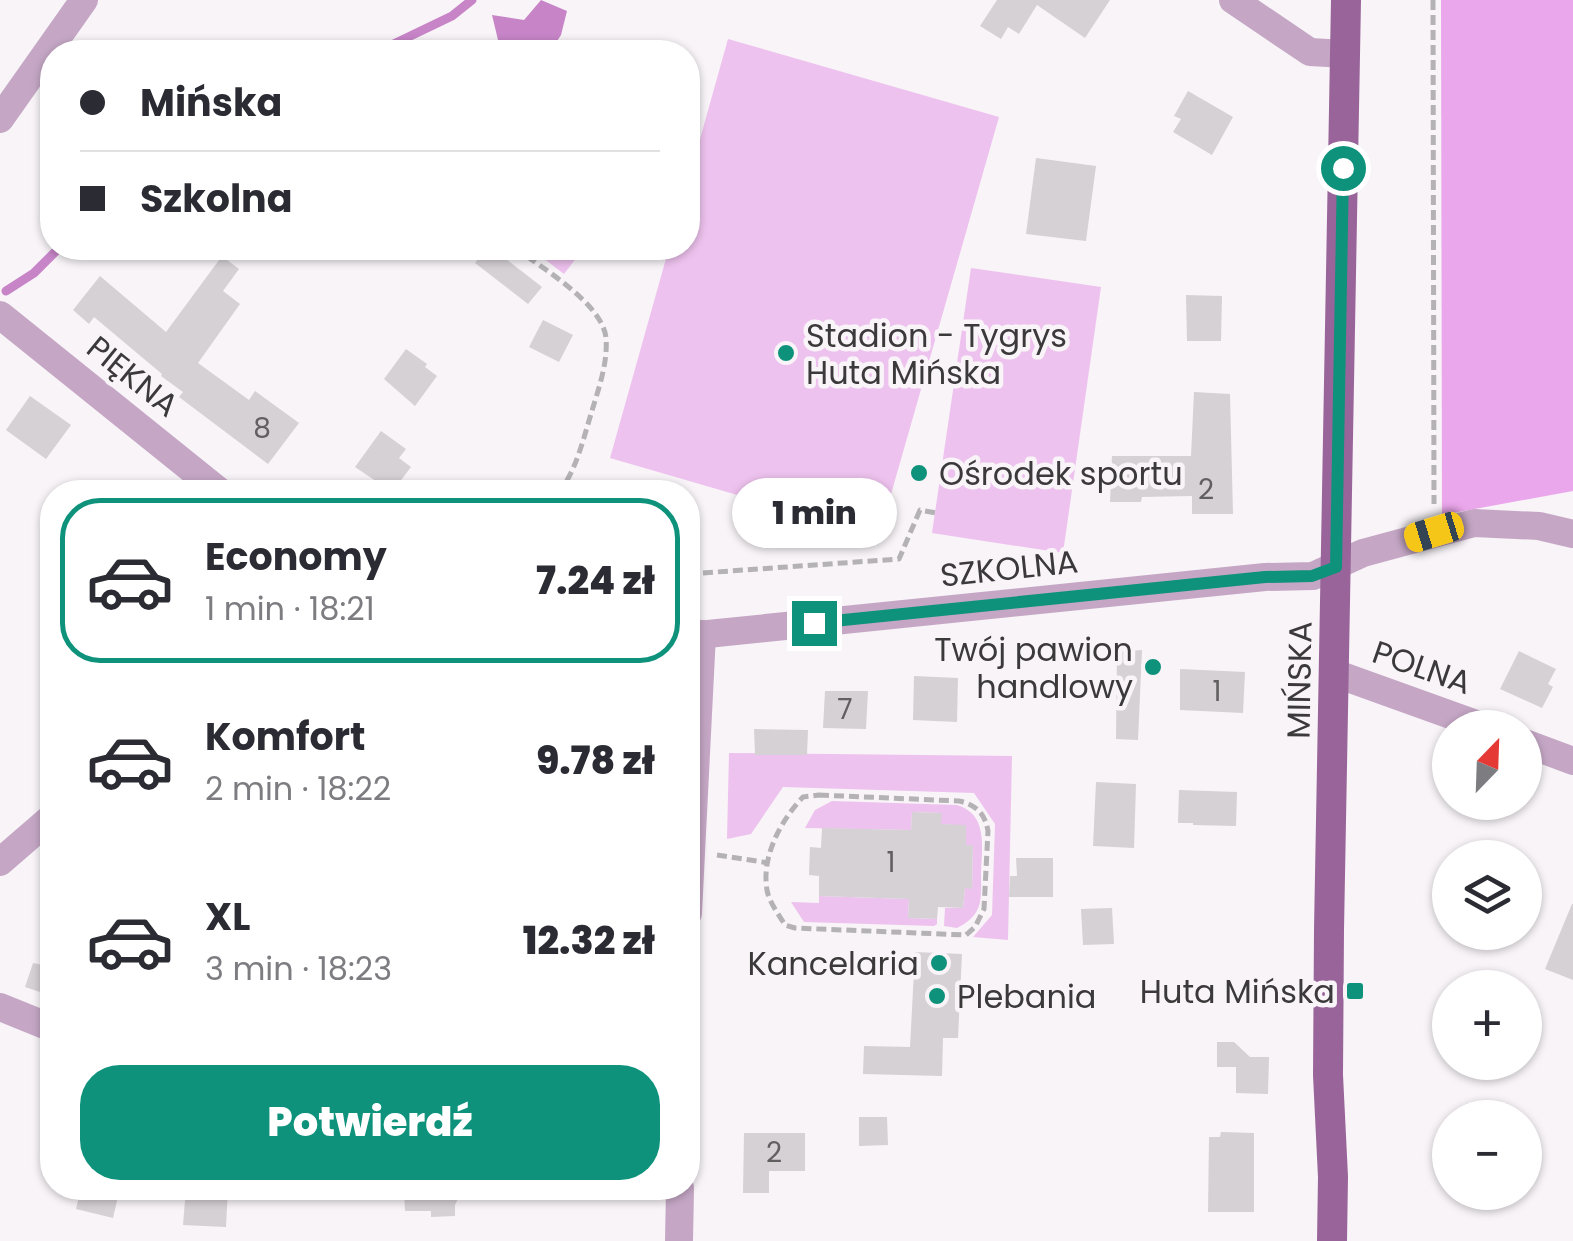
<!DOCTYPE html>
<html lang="pl">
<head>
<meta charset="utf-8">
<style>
  body { margin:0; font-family:Poppins,sans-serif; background:#f2f2f3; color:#2b2b33; height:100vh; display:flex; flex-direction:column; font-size:38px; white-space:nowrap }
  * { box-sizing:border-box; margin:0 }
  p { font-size:32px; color:#7c7c81 }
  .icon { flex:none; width:55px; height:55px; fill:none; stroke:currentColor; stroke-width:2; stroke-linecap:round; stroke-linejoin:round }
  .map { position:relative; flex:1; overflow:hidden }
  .panel { position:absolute; left:40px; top:480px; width:660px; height:720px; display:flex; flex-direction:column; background:#fff; border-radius:40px; box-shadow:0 2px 8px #0004 }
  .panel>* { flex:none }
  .banner { position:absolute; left:40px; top:40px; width:660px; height:220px; border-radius:40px; box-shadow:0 2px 8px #0004; display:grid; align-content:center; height:220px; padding:0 40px; background:#fff }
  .needle { width:65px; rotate:23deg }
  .tools { position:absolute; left:1432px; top:710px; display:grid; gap:20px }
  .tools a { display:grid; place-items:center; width:110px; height:110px; border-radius:50%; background:#fff; box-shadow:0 2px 8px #0004; font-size:50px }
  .end { position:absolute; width:45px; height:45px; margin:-22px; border:12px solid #0e927b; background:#fff; box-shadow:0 0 0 5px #fff }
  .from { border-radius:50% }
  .bubble { position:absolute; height:70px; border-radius:35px; background:#fff; box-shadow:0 2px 8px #0004; font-size:32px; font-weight:800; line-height:70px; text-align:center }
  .car { position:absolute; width:30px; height:60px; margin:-30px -15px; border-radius:12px; box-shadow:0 0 8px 2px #0007; background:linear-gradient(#f5c518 24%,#345 0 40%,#f5c518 0 76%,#345 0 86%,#f5c518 0) }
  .banner b { display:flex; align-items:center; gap:35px; height:95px; font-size:38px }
  .banner b+b { border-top:2px solid #e1e1e2 }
  .banner i { width:25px; height:25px; background:#2b2b33 }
  ul { padding:18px 0 0; list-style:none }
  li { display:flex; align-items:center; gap:30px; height:165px; margin:0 20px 15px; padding:0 20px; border:5px solid transparent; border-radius:40px }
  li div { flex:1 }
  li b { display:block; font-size:38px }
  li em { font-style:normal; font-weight:800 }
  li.selected { border-color:#0e927b }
  li>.icon { width:90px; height:90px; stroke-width:1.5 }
  .button { display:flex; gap:20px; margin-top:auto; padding:20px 40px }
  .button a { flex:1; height:115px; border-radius:40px; background:#0e927b; color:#fff; font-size:40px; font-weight:800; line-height:115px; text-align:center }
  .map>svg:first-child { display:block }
</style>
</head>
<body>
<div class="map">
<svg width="1573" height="1241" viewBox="0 0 1573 1241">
  <rect width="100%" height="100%" fill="#f8f4f8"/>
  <!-- green -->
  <g fill="#eec2ee">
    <path d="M728 39 999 117 879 536 610 458 669 248H688V182Z"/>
    <path d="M530 248H584L564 274Z"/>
    <path d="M971 268 1101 287 1063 553 932 533Z"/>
    <path d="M729 753 1012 756 1008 940 973 937 992 915 995 824 974 793 783 787 751 834 727 839Z"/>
    <path d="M832 801 957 805C988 814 982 847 981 873 981 884 982 896 979 906 975 917 967 923 957 928L944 926 945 908H963L965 888H972L973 846 966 845V826L941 824V813L912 812 911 830 805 828 815 810Z"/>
    <path d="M819 896 909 899 908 918 937 919V924L934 926 804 922 791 902 819 903Z"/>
  </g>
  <!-- forest -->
  <path fill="#eba7ec" d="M1441 0H1573V491L1442 515Z"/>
  <!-- water -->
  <path fill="#c785c8" d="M541 0 567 11 561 35 550 52H529L524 46 508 50 498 40 492 15 524 20Z"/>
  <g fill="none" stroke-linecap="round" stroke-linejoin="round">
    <!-- stream -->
    <g stroke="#c785c8" stroke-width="9">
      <path d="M377 52 452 16 472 0"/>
      <path d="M6 291 34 273 59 248"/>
    </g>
  </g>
  <!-- building -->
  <g fill="#d5d1d5">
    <path d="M997 0H1110L1085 38 1037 5 1019 34 1008 27 1001 39 980 26Z"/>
    <path d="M1188 91 1233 117 1212 155 1173 132 1181 119 1174 116Z"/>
    <path d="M1036 158 1096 166 1086 241 1026 234Z"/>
    <path d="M487 248H492L542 287 528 304 475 263Z"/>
    <path d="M222 256 239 269 223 291 240 304 198 363 249 400 255 391 299 423 268 464 179 397 183 392 161 376 162 374 94 317 89 324 73 310 100 276 166 332Z"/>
    <path d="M1186 295 1222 296 1221 341H1187Z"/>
    <path d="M543 320 573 335 559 362 529 347Z"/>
    <path d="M406 349 427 364 425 367 437 376 415 406 384 379Z"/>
    <path d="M1194 392 1230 394 1233 514H1192V496L1142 497 1141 502H1110L1112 456H1191Z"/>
    <path d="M30 396 71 425 46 459 6 430Z"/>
    <path d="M381 431 406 449 399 458 411 467 392 492 355 467Z"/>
    <path d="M1142 650 1138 740 1116 739 1117 652Z"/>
    <path d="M1519 651 1556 669 1548 684 1553 687 1542 708 1500 689Z"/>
    <path d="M1180 669 1245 672 1243 713 1180 710Z"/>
    <path d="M914 676 958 678 957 722 913 720Z"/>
    <path d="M825 691H868L866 729 823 728Z"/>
    <path d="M754 729 808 730 807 755H755Z"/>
    <path d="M1096 782 1136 784 1134 848 1093 846Z"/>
    <path d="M1179 790 1237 792 1236 826 1193 825V823H1178Z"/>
    <path d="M912 812 942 813 941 824 966 825V845H973L972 889 965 888 963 908 938 907 937 919 908 918 909 899 819 896V876L809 875 810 847 821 848 822 828 911 830Z"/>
    <path d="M1016 858H1053V897H1009L1010 876H1017Z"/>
    <path d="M1572 904H1573V980L1545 969Z"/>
    <path d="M1112 908 1114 944 1083 945 1081 909Z"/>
    <path d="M915 952 962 954 958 1038H943L942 1076 863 1074 864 1046 910 1047Z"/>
    <path d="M33 963 52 967V996L25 987Z"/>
    <path d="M1217 1042H1234L1250 1057H1269L1268 1094 1236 1093V1067H1217Z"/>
    <path d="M859 1117H887L888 1145 859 1146Z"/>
    <path d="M1221 1132 1254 1133V1212H1208L1209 1137H1220Z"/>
    <path d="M744 1133H805V1171H769V1193H743Z"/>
    <path d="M81 1188H120L113 1218 76 1209Z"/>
    <path d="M186 1188H228L226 1227 183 1225Z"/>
    <path d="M404 1188H463L455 1205V1216L431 1217V1211H405Z"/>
  </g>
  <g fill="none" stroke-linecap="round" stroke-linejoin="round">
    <!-- path -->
    <g stroke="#b5b2b5" stroke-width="5" stroke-dasharray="10 5" stroke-linecap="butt">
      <path d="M1433 0 1434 504"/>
      <path d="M515 248C541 267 603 304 606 338 608 364 598 390 591 414 583 440 576 471 559 492"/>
      <path d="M688 574 899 559 920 510 936 513"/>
      <path d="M819 795 959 801C977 805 985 814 988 831L984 909 975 927 966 935 795 928 785 925C779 915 769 902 767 890 761 857 781 820 803 797Z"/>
      <path d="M717 855 769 863"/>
    </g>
    <!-- minor -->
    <g stroke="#c5a7c5" stroke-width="28">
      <path d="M1233 0 1310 52 1345 54"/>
      <path d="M0 119 84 0"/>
      <path d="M0 315 220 492"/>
      <path d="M688 636 1265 577 1313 576 1363 553 1474 523 1539 526 1573 534"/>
      <path d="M1334 673 1487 728"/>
      <path d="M1525 743 1573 761"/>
      <path d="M0 862 52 817"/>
      <path d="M688 913 702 634"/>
      <path d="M0 1007 52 1028"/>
      <path d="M679 1241 680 1188"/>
    </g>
    <!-- major -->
    <path stroke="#99649a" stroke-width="30" d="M1332 1241 1333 1177 1328 1075 1329 930 1346 0"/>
  </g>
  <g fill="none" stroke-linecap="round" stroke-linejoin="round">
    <!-- route -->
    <path stroke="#0e927b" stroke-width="12" d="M814 623 1265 577 1312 576 1336 567 1343 168"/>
  </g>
  <!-- markers -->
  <g fill="#0e927b" stroke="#f8f4f8" stroke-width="4">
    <circle cx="786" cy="353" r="10"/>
    <circle cx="919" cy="473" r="10"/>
    <circle cx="1153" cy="667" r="10"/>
    <circle cx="939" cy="963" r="10"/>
    <rect x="1345" y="981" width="20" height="20" rx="5"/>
    <circle cx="937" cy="996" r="10"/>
  </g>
  <g text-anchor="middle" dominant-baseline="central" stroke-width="9" stroke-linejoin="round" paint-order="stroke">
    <!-- number labels -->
    <g font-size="28" fill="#625f61">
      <text x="262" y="428">8</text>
      <text x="1206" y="489">2</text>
      <text x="1217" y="691">1</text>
      <text x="845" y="709">7</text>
      <text x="891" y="862">1</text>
      <text x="774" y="1152">2</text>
    </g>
    <!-- poi labels -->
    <g font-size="32" fill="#3b393a" stroke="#f8f4f8" text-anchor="start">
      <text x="806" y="335">Stadion - Tygrys<tspan x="806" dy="37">Huta Mińska</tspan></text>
      <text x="939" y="473">Ośrodek sportu</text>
      <text x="1133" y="649" text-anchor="end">Twój pawion<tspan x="1133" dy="37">handlowy</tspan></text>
      <text x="919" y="963" text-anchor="end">Kancelaria</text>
      <text x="1335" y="991" text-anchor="end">Huta Mińska</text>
      <text x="957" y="996">Plebania</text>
    </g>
    <!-- street labels -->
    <g font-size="32" fill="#3b393a" stroke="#f8f4f8">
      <text transform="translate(133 376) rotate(39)">PIĘKNA</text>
      <text transform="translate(1009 568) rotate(-6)">SZKOLNA</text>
      <text transform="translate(1422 667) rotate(19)">POLNA</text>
      <text transform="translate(1299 680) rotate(-89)">MIŃSKA</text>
    </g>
  </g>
</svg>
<div class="tools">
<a><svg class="needle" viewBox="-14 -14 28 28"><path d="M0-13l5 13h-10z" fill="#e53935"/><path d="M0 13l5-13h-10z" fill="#7c7c81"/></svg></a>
<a><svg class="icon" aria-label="layers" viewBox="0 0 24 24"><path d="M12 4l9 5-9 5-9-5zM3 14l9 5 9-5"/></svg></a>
<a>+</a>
<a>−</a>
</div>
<i class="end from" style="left:1343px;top:168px"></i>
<i class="end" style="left:814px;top:623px"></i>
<div class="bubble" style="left:732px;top:478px;width:165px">1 min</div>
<i class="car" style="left:1434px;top:532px;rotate:253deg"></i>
<div class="banner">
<b><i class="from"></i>Mińska</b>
<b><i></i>Szkolna</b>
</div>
<section class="panel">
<ul>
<li class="selected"><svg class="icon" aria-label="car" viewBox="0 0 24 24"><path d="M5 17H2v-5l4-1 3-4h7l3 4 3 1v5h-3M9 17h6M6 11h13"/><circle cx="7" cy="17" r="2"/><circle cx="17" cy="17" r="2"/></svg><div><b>Economy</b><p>1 min · 18:21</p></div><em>7.24 zł</em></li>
<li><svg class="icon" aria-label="car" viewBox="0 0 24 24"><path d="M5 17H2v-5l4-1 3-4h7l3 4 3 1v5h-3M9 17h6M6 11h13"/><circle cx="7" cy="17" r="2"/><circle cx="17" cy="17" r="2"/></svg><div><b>Komfort</b><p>2 min · 18:22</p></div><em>9.78 zł</em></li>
<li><svg class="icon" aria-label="car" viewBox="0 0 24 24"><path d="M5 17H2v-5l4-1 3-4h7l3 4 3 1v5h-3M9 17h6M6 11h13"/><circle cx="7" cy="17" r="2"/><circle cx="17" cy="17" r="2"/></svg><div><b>XL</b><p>3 min · 18:23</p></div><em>12.32 zł</em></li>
</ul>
<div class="button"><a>Potwierdź</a></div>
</section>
</div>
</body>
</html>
